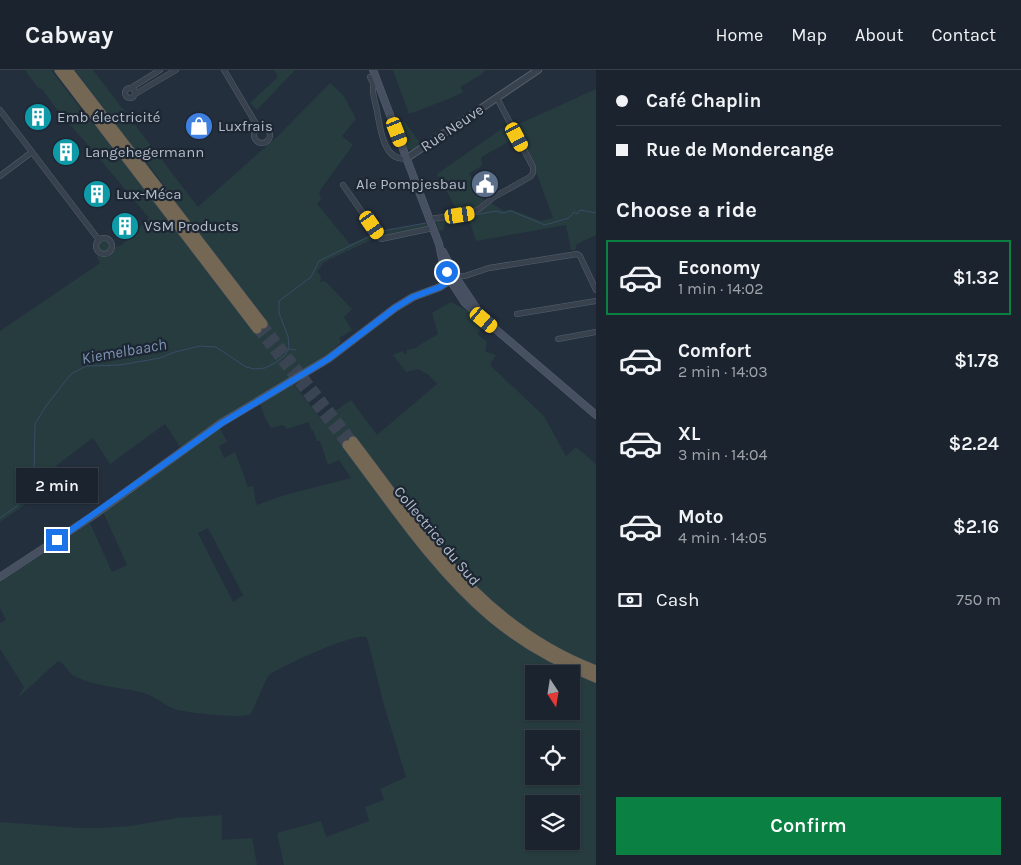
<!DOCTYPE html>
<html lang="en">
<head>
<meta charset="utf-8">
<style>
  body { margin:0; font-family:Karla,sans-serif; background:#282f3a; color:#f1f3f6; height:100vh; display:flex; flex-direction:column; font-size:19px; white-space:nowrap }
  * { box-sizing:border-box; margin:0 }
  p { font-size:16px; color:#a0a4aa }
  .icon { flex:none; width:28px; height:28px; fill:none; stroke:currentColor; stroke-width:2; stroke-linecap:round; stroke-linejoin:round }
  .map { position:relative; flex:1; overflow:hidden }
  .sheet { display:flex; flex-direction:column; background:#1b232e; width:425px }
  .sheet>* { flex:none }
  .hud { display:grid; align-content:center; height:110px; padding:0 20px; background:#1b232e }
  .needle { width:32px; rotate:168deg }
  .controls { position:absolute; left:525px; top:595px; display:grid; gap:10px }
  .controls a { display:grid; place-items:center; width:55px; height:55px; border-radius:0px; background:#1b232e; box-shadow:0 1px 4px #0004,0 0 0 1px #39404a; font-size:25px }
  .end { position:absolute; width:22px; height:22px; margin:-11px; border:6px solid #1a73e8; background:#fff; box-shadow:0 0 0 2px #fff }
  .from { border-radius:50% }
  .bubble { position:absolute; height:35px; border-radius:0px; background:#1b232e; box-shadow:0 1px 4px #0004,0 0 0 1px #39404a; font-size:16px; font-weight:600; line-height:35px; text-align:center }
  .car { position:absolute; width:15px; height:30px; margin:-15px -8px; border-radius:6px; box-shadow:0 0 4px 1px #0007; background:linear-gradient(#f5c518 24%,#345 0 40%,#f5c518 0 76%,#345 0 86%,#f5c518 0) }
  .hud b { display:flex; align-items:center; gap:18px; height:48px; font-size:19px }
  .hud b+b { border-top:1px solid #39404a }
  .hud i { width:12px; height:12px; background:#f1f3f6 }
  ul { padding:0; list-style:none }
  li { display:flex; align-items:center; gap:15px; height:75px; margin:0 10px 8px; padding:0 10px; border:2px solid transparent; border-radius:0px }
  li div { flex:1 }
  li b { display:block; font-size:19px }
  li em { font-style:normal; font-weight:600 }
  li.selected { border-color:#0b8043 }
  li>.icon { width:45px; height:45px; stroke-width:1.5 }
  h2 { padding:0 20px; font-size:22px; line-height:60px }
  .pay { display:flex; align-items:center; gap:12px; height:55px; padding:0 20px; font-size:19px }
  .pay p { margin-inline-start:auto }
  .primary-button { display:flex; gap:10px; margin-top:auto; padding:10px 20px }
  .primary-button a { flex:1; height:58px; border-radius:0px; background:#0b8043; color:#fff; font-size:20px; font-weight:600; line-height:58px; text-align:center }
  header { display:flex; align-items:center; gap:30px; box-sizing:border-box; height:70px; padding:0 25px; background:#1b232e; border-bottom:1px solid #39404a }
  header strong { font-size:24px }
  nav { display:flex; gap:28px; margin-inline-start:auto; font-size:18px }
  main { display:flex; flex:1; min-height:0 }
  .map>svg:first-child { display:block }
</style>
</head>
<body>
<header>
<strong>Cabway</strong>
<nav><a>Home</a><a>Map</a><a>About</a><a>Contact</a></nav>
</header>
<main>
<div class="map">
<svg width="596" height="795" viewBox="0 0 596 795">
  <rect width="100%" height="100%" fill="#242f3e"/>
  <!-- green -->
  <g fill="#263c3f" fill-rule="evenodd">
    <path d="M25 0H51L90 51 170 127 172 126 147 93 135 82 75 0H93L198 137 280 64 330 13 344 26 356 49 342 66 353 75 319 122 321 129 317 134 350 174 369 166 371 170 324 192 317 202 321 206 320 212 325 211 352 239 344 247 352 260 339 268 341 272 331 281 330 284 220 350 181 378 165 354 110 394 93 368 37 410 29 424 33 429 0 452V261L100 193 97 187 100 183 96 177 99 170C106 166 111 171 112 178L122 175 149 148 89 76 61 45 42 19 38 18Z"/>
    <path d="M274 0H295L257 40 250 33 278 7Z"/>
    <path d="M393 0H485L482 4 460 17 463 22 451 28 409 44Z"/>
    <path d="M596 19V165L577 174 575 180H571L566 155 476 171 469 149 456 155 445 154 443 160 439 161 436 151 440 148 459 144 437 104 510 53 512 57ZM517 67 537 104 553 148 541 151 510 139 504 141 488 131 485 133 469 103 482 96 481 89 483 86Z"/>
    <path d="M404 51 422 76 415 81 406 78 397 54Z"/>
    <path d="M426 153 427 157 385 166 383 164 382 161Z"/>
    <path d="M451 232 474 244 484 256 477 264 487 272 485 281 496 285 490 295 544 346 566 386 576 377 596 394V596C571 585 545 573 522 557 458 510 413 443 365 381L443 506 442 508H445C488 555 538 588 596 612V795H284L277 763 321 751 326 767 369 751 365 737 384 730 380 719 406 707 383 632 368 571 366 567C352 563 285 595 270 604 264 611 253 643 250 644 242 649 189 643 178 640 166 637 157 627 144 623 121 617 96 617 74 606 69 603 65 596 61 592L58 591 20 626 19 625 24 617 0 579V553L6 550 0 538V511L90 453 112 502 127 495 103 442 220 358 227 372 219 376 224 388 235 382 248 417 253 416C255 422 254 428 257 435L285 425 351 408 339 390 328 395 320 371H317L313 360H311L309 352 287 359 283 355 271 358 265 348 260 334 293 314 322 350 351 330 377 365 437 314 429 305 418 299 406 302 393 285 403 281 404 284 407 283V280L416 278 418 276 438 264 432 243ZM208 458 243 525 233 532 198 463ZM534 604H571V641H534ZM534 669H571V706H534ZM534 734H571V771H534Z"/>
    <path d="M222 745V770L252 768 257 795H0V752L81 758H100L130 756 177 748Z"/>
  </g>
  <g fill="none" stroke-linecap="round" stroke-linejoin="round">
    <!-- stream -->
    <g stroke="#394c67" stroke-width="1">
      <path d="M443 151 496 141 503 143 511 141 545 155 569 148 574 142 577 144 580 140 596 143"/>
      <path d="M382 161 426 153"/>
      <path d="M289 279 296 280"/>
      <path d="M0 448 17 436 28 423 34 406 35 354 46 336 71 304 86 296 120 295 160 288 175 282 200 276 216 277 246 297 255 299 265 298 275 293 284 286 289 279 288 266 279 243V231L311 207 319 191 374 164"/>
    </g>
    <!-- motorway-tunnel -->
    <g stroke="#3a4453" stroke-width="9" stroke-dasharray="9 4.5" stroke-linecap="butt">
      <path d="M263 254 353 371"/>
      <path d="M257 259 347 375"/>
    </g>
    <defs>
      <g id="minor">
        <path d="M224 0 258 57"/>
        <path d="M370 7 374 15"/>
        <path d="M378 11C375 13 374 14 373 17 372 24 376 34 377 41 380 56 383 93 407 88"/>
        <path d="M131 18 160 0"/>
        <circle cx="130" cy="23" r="5"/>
        <path d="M135 24 176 0"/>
        <path d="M0 40 99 170"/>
        <circle cx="262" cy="65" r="8"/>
        <path d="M0 106 32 82"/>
        <path d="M343 115 381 169 433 158"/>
        <path d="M430 149 471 143 479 139 494 127 530 107 533 103V97L497 28"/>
        <circle cx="104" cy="176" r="8"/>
        <path d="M456 206H465L489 198 577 184 580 186 596 220"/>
        <path d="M517 244 596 231"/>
        <path d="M558 269 596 262"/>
      </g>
      <path id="tertiary" d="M407 88 538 0"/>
      <g id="secondary">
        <path d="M373 0 439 174 443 193 450 210 465 233 596 345"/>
        <path d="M443 182 459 212 477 239"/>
        <path d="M0 507 94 445 221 353 328 289 395 238 413 227 440 217 456 206"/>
      </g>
      <g id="motorway">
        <path d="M59 0 257 259"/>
        <path d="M68 0 263 254"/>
        <path d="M353 371C423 463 482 557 596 600"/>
        <path d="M347 375C391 433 435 500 491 547 522 573 558 593 596 608"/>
      </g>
    </defs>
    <!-- minor casing -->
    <use href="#minor" stroke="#565f6c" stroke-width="6"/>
    <!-- tertiary casing -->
    <use href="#tertiary" stroke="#565f6c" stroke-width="8"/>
    <!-- secondary casing -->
    <use href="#secondary" stroke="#565f6c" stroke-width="8"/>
    <!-- motorway casing -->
    <use href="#motorway" stroke="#434c59" stroke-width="10"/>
    <!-- minor -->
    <use href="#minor" stroke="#38414e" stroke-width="5"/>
    <!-- tertiary -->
    <use href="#tertiary" stroke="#38414e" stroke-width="6"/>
    <!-- secondary -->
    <use href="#secondary" stroke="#465061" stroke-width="7"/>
    <!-- motorway -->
    <use href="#motorway" stroke="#746855" stroke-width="9"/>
  </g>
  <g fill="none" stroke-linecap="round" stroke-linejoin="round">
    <!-- route -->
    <path stroke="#1a73e8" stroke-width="6" d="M57 470 222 353 328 289 395 238 413 227 440 217 450 210 447 202"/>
  </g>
  <!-- icons -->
  <defs>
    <symbol id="building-disc" viewBox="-11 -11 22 22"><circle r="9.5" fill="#0f9aa8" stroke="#1d2633"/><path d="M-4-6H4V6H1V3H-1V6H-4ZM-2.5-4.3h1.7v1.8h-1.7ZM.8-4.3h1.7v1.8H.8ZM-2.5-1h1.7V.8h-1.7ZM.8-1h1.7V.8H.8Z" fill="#fff"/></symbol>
    <symbol id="shop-disc" viewBox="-11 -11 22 22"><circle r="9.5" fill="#3f7fe0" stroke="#1d2633"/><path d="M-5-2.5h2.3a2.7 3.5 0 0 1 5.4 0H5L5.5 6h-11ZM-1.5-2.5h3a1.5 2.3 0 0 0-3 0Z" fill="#fff"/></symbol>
    <symbol id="civic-disc" viewBox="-11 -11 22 22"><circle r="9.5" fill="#5c6f8a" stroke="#1d2633"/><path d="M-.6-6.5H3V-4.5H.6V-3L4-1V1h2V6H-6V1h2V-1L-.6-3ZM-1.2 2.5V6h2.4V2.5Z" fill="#fff"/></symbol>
  </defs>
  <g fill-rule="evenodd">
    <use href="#building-disc" x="22" y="31" width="32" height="32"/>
    <use href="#shop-disc" x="183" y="40" width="32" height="32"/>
    <use href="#building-disc" x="50" y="66" width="32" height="32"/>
    <use href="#civic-disc" x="469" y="98" width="32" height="32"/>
    <use href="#building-disc" x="81" y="108" width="32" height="32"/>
    <use href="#building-disc" x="109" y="140" width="32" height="32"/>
  </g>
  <g text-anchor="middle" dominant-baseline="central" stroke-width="4.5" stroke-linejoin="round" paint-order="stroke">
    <!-- poi labels -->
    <g font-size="15" fill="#b4bcc9" stroke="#1d2633" text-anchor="start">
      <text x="57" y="47">Emb électricité</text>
      <text x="218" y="56">Luxfrais</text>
      <text x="85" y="82">Langehegermann</text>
      <text x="466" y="114" text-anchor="end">Ale Pompjesbau</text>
      <text x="116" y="124">Lux-Méca</text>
      <text x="144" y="156">VSM Products</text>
    </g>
    <!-- street labels -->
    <g font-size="15" fill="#b4bcc9" stroke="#1d2633">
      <text transform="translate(452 58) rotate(-34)">Rue Neuve</text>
      <text transform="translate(437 466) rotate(50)">Collectrice du Sud</text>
    </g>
    <!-- water labels -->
    <g font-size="16" font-style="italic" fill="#7c92b1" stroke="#1d2633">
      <text transform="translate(124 281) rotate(-10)">Kiemelbaach</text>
    </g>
  </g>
</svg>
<div class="controls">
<a><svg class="needle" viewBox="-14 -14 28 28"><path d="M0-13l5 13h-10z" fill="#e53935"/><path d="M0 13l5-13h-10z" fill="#a0a4aa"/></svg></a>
<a><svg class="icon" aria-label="locate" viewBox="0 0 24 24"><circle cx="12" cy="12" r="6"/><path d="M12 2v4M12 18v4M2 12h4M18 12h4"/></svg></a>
<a><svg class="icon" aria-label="layers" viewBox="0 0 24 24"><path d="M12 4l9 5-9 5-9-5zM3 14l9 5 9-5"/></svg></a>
</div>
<i class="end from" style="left:447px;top:202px"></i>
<i class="end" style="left:57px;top:470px"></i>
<div class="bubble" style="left:16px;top:398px;width:82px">2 min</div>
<i class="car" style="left:397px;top:62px;rotate:159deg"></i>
<i class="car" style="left:517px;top:67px;rotate:152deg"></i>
<i class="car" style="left:460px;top:145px;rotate:81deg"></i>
<i class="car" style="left:372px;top:155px;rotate:145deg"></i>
<i class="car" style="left:484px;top:250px;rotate:130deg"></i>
</div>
<section class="sheet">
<div class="hud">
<b><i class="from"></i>Café Chaplin</b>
<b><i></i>Rue de Mondercange</b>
</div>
<h2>Choose a ride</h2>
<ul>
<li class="selected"><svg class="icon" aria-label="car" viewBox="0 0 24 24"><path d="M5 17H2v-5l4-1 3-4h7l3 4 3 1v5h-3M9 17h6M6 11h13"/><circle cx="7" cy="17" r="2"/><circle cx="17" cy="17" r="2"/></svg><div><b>Economy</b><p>1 min · 14:02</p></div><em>$1.32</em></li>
<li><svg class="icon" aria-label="car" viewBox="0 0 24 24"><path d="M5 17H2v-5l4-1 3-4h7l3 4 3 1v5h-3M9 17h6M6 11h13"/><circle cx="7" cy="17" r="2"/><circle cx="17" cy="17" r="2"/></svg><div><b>Comfort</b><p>2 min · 14:03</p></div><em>$1.78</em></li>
<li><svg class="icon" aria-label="car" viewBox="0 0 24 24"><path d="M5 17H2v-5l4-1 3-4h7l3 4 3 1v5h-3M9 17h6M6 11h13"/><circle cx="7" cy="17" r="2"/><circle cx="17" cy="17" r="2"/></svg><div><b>XL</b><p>3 min · 14:04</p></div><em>$2.24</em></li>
<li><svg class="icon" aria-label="car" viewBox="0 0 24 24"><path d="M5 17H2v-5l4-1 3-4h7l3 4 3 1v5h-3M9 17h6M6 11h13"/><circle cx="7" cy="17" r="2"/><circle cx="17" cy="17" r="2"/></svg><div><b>Moto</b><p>4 min · 14:05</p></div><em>$2.16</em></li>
</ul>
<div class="pay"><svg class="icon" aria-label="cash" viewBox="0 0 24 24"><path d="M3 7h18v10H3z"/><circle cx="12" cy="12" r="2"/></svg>Cash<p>750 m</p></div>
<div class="primary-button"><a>Confirm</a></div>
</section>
</main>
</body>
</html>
